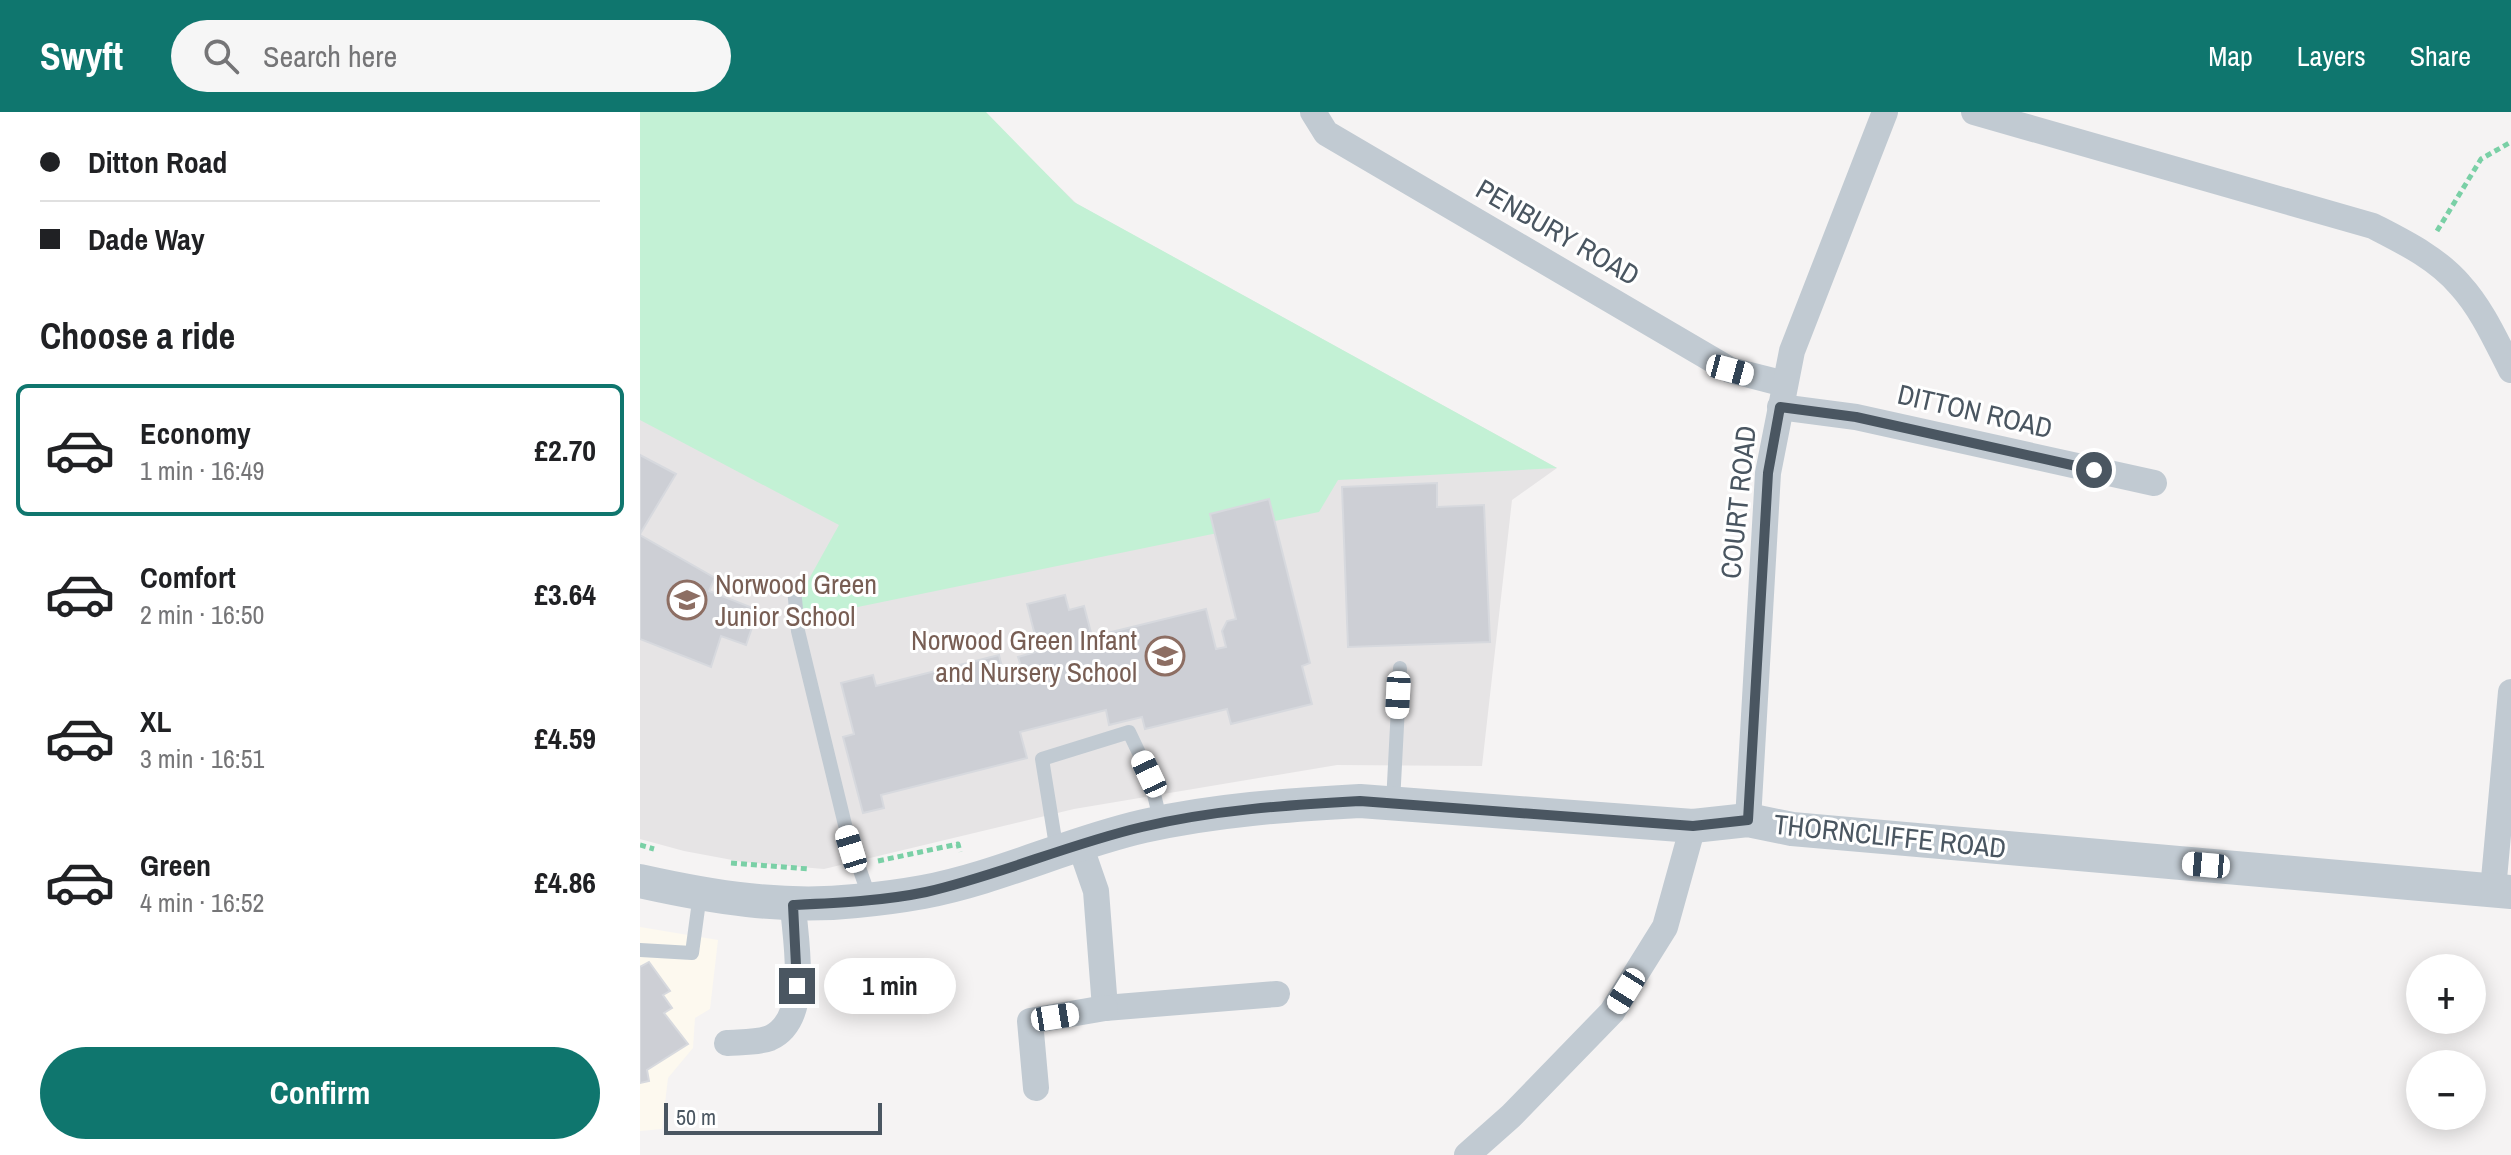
<!DOCTYPE html>
<html lang="en">
<head>
<meta charset="utf-8">
<style>
  body { margin:0; font-family:"Archivo Narrow",sans-serif; background:#f6f6f6; color:#202124; height:100vh; display:flex; flex-direction:column; font-size:30px; white-space:nowrap }
  * { box-sizing:border-box; margin:0 }
  p { font-size:26px; color:#757577 }
  .icon { flex:none; width:44px; height:44px; fill:none; stroke:currentColor; stroke-width:2; stroke-linecap:round; stroke-linejoin:round }
  .map { position:relative; flex:1; overflow:hidden }
  .sheet { display:flex; flex-direction:column; background:#fff; width:640px }
  .sheet>* { flex:none }
  .guide { display:grid; align-content:center; height:176px; padding:0 40px; background:#fff }
  .tools { position:absolute; left:1766px; top:842px; display:grid; gap:16px }
  .tools a { display:grid; place-items:center; width:80px; height:80px; border-radius:50%; background:#fff; box-shadow:0 4px 20px #0003; font-size:40px }
  .scale { position:absolute; left:24px; bottom:20px; width:218px; box-sizing:border-box; padding-left:8px; border:4px solid #4a5661; border-top:0; font-size:22px; line-height:28px; white-space:nowrap; color:#4a5661; -webkit-text-stroke:6px #fff; paint-order:stroke }
  .end { position:absolute; width:36px; height:36px; margin:-18px; border:10px solid #4a5661; background:#fff; box-shadow:0 0 0 4px #fff }
  .from { border-radius:50% }
  .bubble { position:absolute; height:56px; border-radius:28px; background:#fff; box-shadow:0 4px 20px #0003; font-size:26px; font-weight:800; line-height:56px; text-align:center }
  .car { position:absolute; width:24px; height:48px; margin:-24px -12px; border-radius:10px; box-shadow:0 0 6px 2px #0007; background:linear-gradient(#fff 24%,#345 0 40%,#fff 0 76%,#345 0 86%,#fff 0) }
  .guide b { display:flex; align-items:center; gap:28px; height:76px; font-size:30px }
  .guide b+b { border-top:2px solid #e0e0e0 }
  .guide i { width:20px; height:20px; background:#202124 }
  ul { padding:0; list-style:none }
  li { display:flex; align-items:center; gap:24px; height:132px; margin:0 16px 12px; padding:0 24px; border:4px solid transparent; border-radius:12px }
  li div { flex:1 }
  li b { display:block; font-size:30px }
  li em { font-style:normal; font-weight:800 }
  li.selected { border-color:#0f766e }
  li>.icon { width:72px; height:72px; stroke-width:1.5 }
  h2 { padding:0 40px; font-size:36px; line-height:96px }
  .primary-button { display:flex; gap:16px; margin-top:auto; padding:16px 40px }
  .primary-button a { flex:1; height:92px; border-radius:48px; background:#0f766e; color:#fff; font-size:32px; font-weight:800; line-height:92px; text-align:center }
  header { display:flex; align-items:center; gap:48px; box-sizing:border-box; height:112px; padding:0 40px; background:#0f766e; color:#fff }
  header strong { font-size:38px }
  nav { display:flex; gap:44px; margin-inline-start:auto; font-size:28px }
  .search { width:560px; height:72px; background:#f6f6f6; display:flex; align-items:center; gap:20px; box-sizing:border-box; padding:0 28px; border-radius:44px; color:#757577; font-size:30px }
  main { display:flex; flex:1; min-height:0 }
  .map>svg:first-child { display:block }
</style>
</head>
<body>
<header>
<strong>Swyft</strong>
<div class="search"><svg class="icon" aria-label="search" viewBox="0 0 24 24"><circle cx="10" cy="10" r="6"/><path d="M15 15l6 6"/></svg>Search here</div>
<nav><a>Map</a><a>Layers</a><a>Share</a></nav>
</header>
<main>
<section class="sheet">
<div class="guide">
<b><i class="from"></i>Ditton Road</b>
<b><i></i>Dade Way</b>
</div>
<h2>Choose a ride</h2>
<ul>
<li class="selected"><svg class="icon" aria-label="car" viewBox="0 0 24 24"><path d="M5 17H2v-5l4-1 3-4h7l3 4 3 1v5h-3M9 17h6M6 11h13"/><circle cx="7" cy="17" r="2"/><circle cx="17" cy="17" r="2"/></svg><div><b>Economy</b><p>1 min · 16:49</p></div><em>£2.70</em></li>
<li><svg class="icon" aria-label="car" viewBox="0 0 24 24"><path d="M5 17H2v-5l4-1 3-4h7l3 4 3 1v5h-3M9 17h6M6 11h13"/><circle cx="7" cy="17" r="2"/><circle cx="17" cy="17" r="2"/></svg><div><b>Comfort</b><p>2 min · 16:50</p></div><em>£3.64</em></li>
<li><svg class="icon" aria-label="car" viewBox="0 0 24 24"><path d="M5 17H2v-5l4-1 3-4h7l3 4 3 1v5h-3M9 17h6M6 11h13"/><circle cx="7" cy="17" r="2"/><circle cx="17" cy="17" r="2"/></svg><div><b>XL</b><p>3 min · 16:51</p></div><em>£4.59</em></li>
<li><svg class="icon" aria-label="car" viewBox="0 0 24 24"><path d="M5 17H2v-5l4-1 3-4h7l3 4 3 1v5h-3M9 17h6M6 11h13"/><circle cx="7" cy="17" r="2"/><circle cx="17" cy="17" r="2"/></svg><div><b>Green</b><p>4 min · 16:52</p></div><em>£4.86</em></li>
</ul>
<div class="primary-button"><a>Confirm</a></div>
</section>
<div class="map">
<svg width="1871" height="1043" viewBox="0 0 1871 1043">
  <rect width="100%" height="100%" fill="#f5f3f3"/>
  <!-- commercial -->
  <path fill="#fdf9ef" d="M0 815 78 828 70 897 55 906 53 936 28 966 22 1017 0 1019Z"/>
  <!-- education -->
  <path fill="#e6e4e5" d="M0 0H343L437 92 917 356 872 388 842 654 697 653 434 697 184 757 103 750 44 739 0 727Z"/>
  <!-- green -->
  <path fill="#c3f1d5" d="M0 0H346L434 90 917 356 698 368 679 400 145 510 199 413 0 308Z"/>
  <!-- building -->
  <g fill="#cdcfd5" stroke="#d7d9de" stroke-width="2">
    <path d="M0 343 36 362 0 422Z"/>
    <path d="M797 371V395L844 393 850 530 708 535 702 375Z"/>
    <path d="M629 387 670 551 662 554 672 592 591 612 587 597 505 617 502 605 469 613 466 598 380 620 387 646 241 683 244 696 223 701 203 625 214 622 201 571 233 563 236 574 359 543 363 559 381 554 378 545 399 539 387 492 425 483 429 498 444 494 455 536 462 535 459 523 566 497 576 537 586 535 582 519 587 509 596 507 570 402Z"/>
    <path d="M0 423 75 466 69 479 118 498 106 533 81 524 71 555 0 527Z"/>
    <path d="M9 850 30 879 23 883 32 896 24 901 48 932 7 958 9 969 0 971V855Z"/>
  </g>
  <g fill="none" stroke-linecap="round" stroke-linejoin="round">
    <!-- path -->
    <g stroke="#7ad0a6" stroke-width="5" stroke-dasharray="6 4" stroke-linecap="butt">
      <path d="M1797 119 1841 47 1871 30"/>
      <path d="M0 733 14 737"/>
      <path d="M238 749 318 732 320 740"/>
      <path d="M91 751 169 757"/>
    </g>
    <!-- service -->
    <g stroke="#c1cad2" stroke-width="14">
      <path d="M154 476 158 519 207 721 230 787"/>
      <path d="M753 691 760 556"/>
      <path d="M417 740 402 647 489 620 509 662 521 711"/>
      <path d="M0 838 52 841 60 782"/>
    </g>
    <!-- minor -->
    <g stroke="#c1cad2" stroke-width="26">
      <path d="M673 0 686 21 1090 258 1145 272"/>
      <path d="M1334 0 1733 114C1764 130 1797 146 1820 173 1842 197 1856 229 1871 258"/>
      <path d="M1140 295 1216 305 1514 371"/>
      <path d="M1108 708 1128 361 1152 239 1245 0"/>
      <path d="M440 733 456 779 465 896 637 882"/>
      <path d="M1853 778 1871 580"/>
      <path d="M87 931C101 930 117 931 130 926 172 907 155 829 153 793"/>
      <path d="M396 976 390 909 465 896"/>
      <path d="M827 1043 871 1004 972 900 1025 815 1053 714"/>
    </g>
    <!-- tertiary -->
    <path stroke="#c1cad2" stroke-width="34" d="M0 769C72 785 143 797 216 789 238 787 261 784 283 780 358 766 429 731 504 714 574 698 648 693 720 689L1053 714 1108 708 1152 717 1871 780"/>
  </g>
  <g fill="none" stroke-linecap="round" stroke-linejoin="round">
    <!-- route -->
    <path stroke="#4a5661" stroke-width="10" d="M157 874 153 793C197 791 243 789 286 780 360 763 429 732 502 715 573 698 648 693 720 689L1053 714 1108 708 1128 361 1140 295 1216 305 1454 358"/>
  </g>
  <!-- icons -->
  <defs>
    <symbol id="school-ring" viewBox="-11 -11 22 22"><circle r="9.5" fill="#fff" stroke="#8d6e63" stroke-width="1.5"/><path d="M0-5L7-2L0 1L-7-2ZM-4 1L0 2.5L4 1V4Q0 6-4 4Z" fill="#8d6e63"/></symbol>
  </defs>
  <g fill-rule="evenodd">
    <use href="#school-ring" x="25" y="466" width="44" height="44"/>
    <use href="#school-ring" x="503" y="522" width="44" height="44"/>
  </g>
  <g text-anchor="middle" dominant-baseline="central" stroke-width="6" stroke-linejoin="round" paint-order="stroke">
    <!-- street labels -->
    <g font-size="28" fill="#4a5661" stroke="#fff">
      <text transform="translate(918 120) rotate(30)">PENBURY ROAD</text>
      <text transform="translate(1335 299) rotate(13)">DITTON ROAD</text>
      <text transform="translate(1098 390) rotate(-84)">COURT ROAD</text>
      <text transform="translate(1250 724) rotate(6)">THORNCLIFFE ROAD</text>
    </g>
    <!-- education labels -->
    <g font-size="28" fill="#785e54" stroke="#fff" text-anchor="start">
      <text x="75" y="472">Norwood Green<tspan x="75" dy="32">Junior School</tspan></text>
      <text x="497" y="528" text-anchor="end">Norwood Green Infant<tspan x="497" dy="32">and Nursery School</tspan></text>
    </g>
  </g>
</svg>
<div class="tools">
<a>+</a>
<a>−</a>
</div>
<div class="scale">50 m</div>
<i class="end from" style="left:1454px;top:358px"></i>
<i class="end" style="left:157px;top:874px"></i>
<div class="bubble" style="left:184px;top:846px;width:132px">1 min</div>
<i class="car" style="left:1090px;top:258px;rotate:105deg"></i>
<i class="car" style="left:758px;top:583px;rotate:183deg"></i>
<i class="car" style="left:509px;top:662px;rotate:335deg"></i>
<i class="car" style="left:211px;top:737px;rotate:343deg"></i>
<i class="car" style="left:1566px;top:753px;rotate:275deg"></i>
<i class="car" style="left:986px;top:879px;rotate:212deg"></i>
<i class="car" style="left:415px;top:905px;rotate:81deg"></i>
</div>
</main>
</body>
</html>
